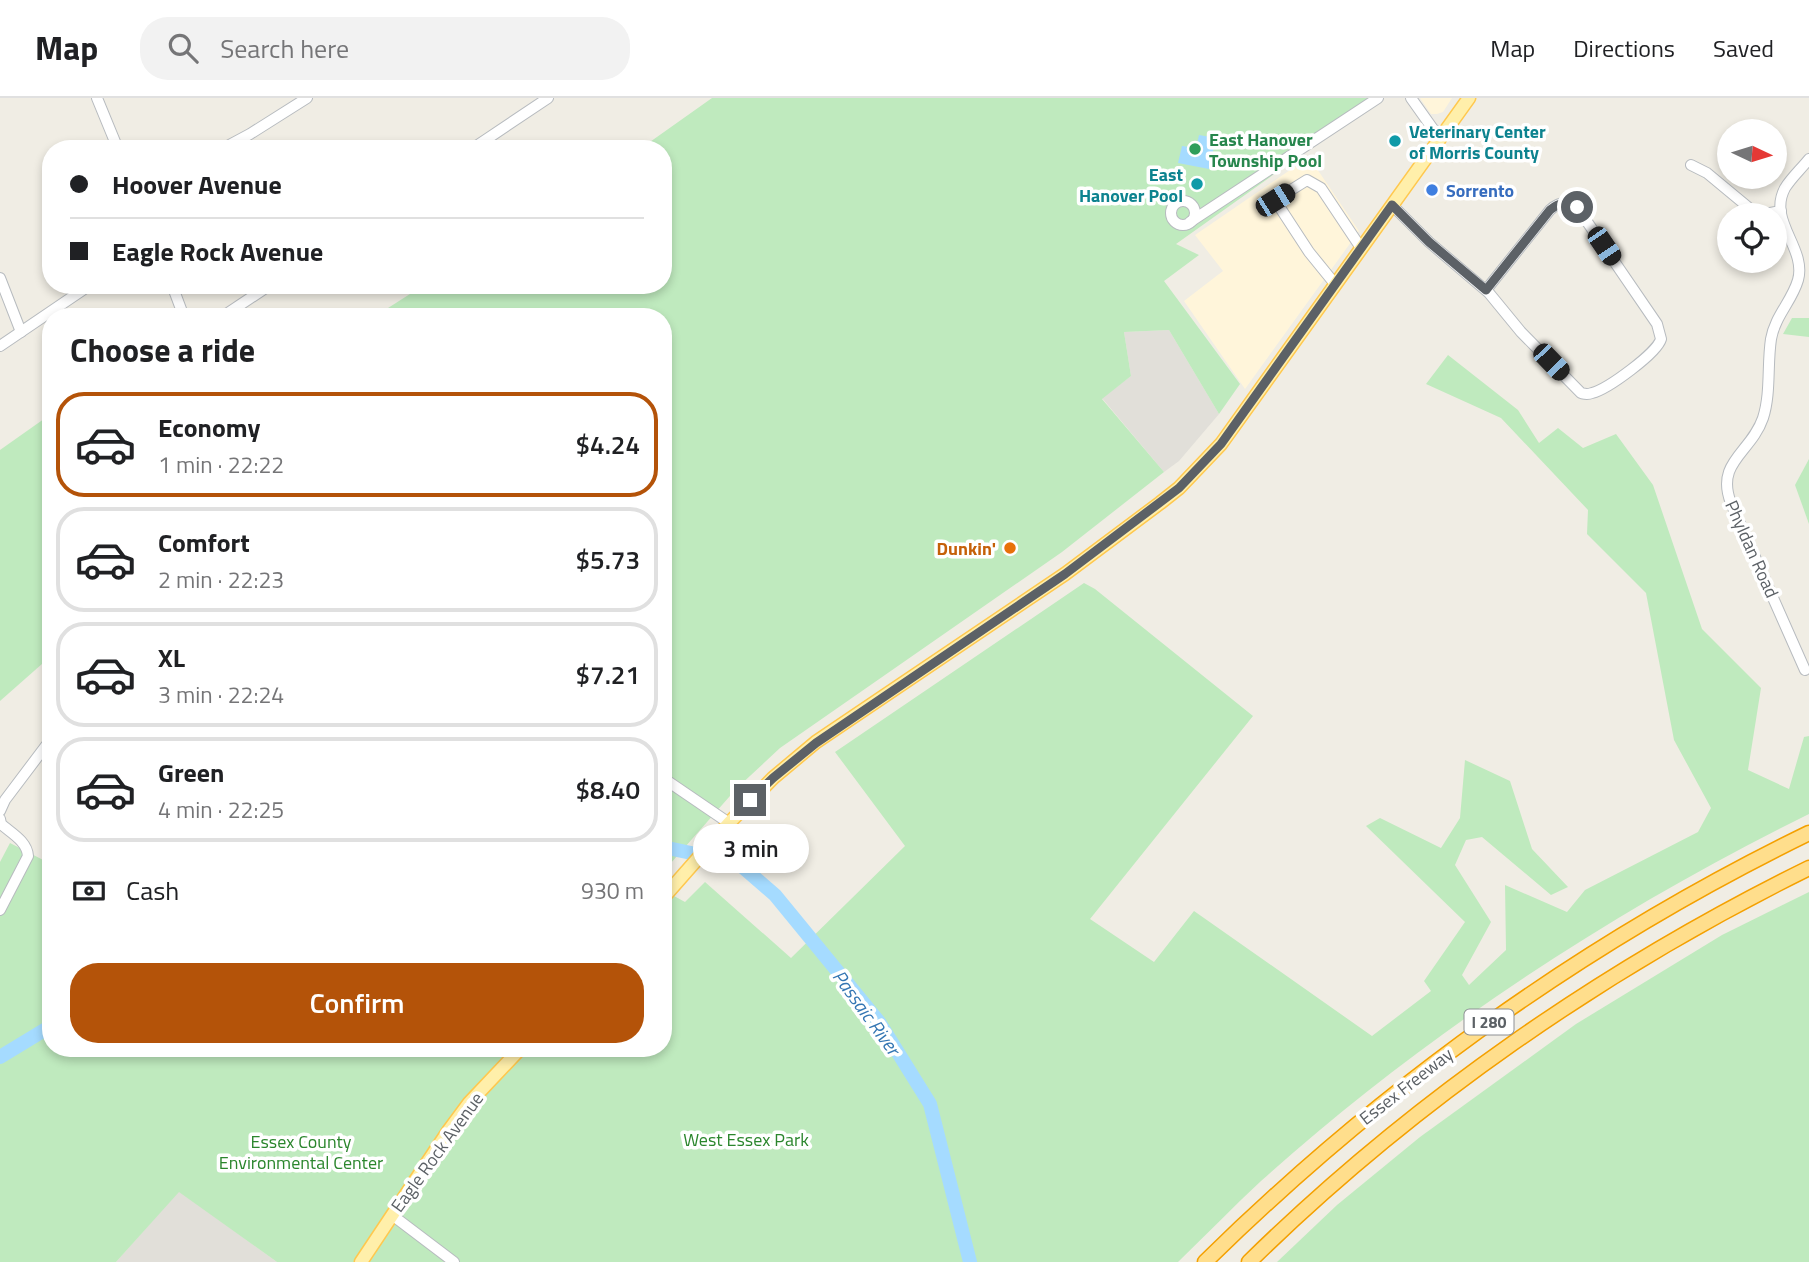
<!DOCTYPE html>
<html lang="en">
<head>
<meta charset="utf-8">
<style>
  body { margin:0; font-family:"Titillium Web",sans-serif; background:#f2f2f2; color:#202124; height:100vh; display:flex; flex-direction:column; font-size:26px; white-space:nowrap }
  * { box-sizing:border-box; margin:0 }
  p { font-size:23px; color:#757577 }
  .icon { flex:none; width:38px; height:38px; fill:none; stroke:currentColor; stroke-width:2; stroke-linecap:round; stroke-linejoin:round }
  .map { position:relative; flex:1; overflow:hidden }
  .side { position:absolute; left:42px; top:210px; width:630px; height:749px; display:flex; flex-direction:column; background:#fff; border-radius:28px; box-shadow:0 4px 10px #0003 }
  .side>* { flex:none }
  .hud { position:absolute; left:42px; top:42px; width:630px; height:154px; border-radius:28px; box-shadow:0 4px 10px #0003; display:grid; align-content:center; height:154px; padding:0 28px; background:#fff }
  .needle { width:46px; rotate:94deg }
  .fabs { position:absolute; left:1717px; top:21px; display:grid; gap:14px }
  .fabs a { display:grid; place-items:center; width:70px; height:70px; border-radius:50%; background:#fff; box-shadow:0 4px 10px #0003; font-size:35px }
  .end { position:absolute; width:32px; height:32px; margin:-16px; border:9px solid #5c6166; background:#fff; box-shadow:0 0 0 4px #fff }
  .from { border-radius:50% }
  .bubble { position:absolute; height:49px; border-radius:24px; background:#fff; box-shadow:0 4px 10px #0003; font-size:23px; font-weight:600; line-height:49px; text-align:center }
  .car { position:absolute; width:21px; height:42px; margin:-21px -10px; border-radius:9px; box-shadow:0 0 5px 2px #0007; background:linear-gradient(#222 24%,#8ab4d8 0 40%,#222 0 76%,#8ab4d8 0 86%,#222 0) }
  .hud b { display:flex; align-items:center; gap:24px; height:66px; font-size:26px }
  .hud b+b { border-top:2px solid #e0e0e0 }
  .hud i { width:18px; height:18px; background:#202124 }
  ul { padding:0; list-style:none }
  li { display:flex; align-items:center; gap:21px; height:105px; margin:0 14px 10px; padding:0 14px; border:4px solid #e0e0e0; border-radius:28px }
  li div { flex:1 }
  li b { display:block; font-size:26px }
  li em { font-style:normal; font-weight:600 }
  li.on { border-color:#b45309 }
  li>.icon { width:63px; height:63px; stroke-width:1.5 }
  h2 { padding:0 28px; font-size:32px; line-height:84px }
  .pay { display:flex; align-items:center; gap:18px; height:77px; padding:0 28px; font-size:26px }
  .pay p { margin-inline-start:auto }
  .button { display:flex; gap:14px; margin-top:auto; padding:14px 28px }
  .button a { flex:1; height:80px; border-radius:28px; background:#b45309; color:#fff; font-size:28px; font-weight:600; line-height:80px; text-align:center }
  header { display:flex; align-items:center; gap:42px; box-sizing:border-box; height:98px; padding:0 35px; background:#fff; border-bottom:2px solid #e0e0e0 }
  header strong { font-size:33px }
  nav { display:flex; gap:38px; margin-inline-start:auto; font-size:24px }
  .search { width:490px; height:63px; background:#f2f2f2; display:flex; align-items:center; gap:18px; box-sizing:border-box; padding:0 24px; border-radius:28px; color:#757577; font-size:26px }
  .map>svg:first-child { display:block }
</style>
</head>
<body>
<header>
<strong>Map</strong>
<div class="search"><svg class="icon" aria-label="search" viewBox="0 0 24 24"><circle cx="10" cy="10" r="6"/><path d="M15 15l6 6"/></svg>Search here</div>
<nav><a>Map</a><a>Directions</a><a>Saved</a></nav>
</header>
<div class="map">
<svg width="1809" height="1164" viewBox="0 0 1809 1164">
  <rect width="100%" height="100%" fill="#f0ede4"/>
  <!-- commercial -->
  <g fill="#fff5da">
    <path d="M1420 0H1452L1443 14 1437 16H1431Z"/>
    <path d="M1309 59 1359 133 1245 291 1184 203 1223 173 1195 137Z"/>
  </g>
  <!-- industrial -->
  <g fill="#e1dfd9">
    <path d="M1169 232 1219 316 1179 363 1164 374 1102 300 1131 278 1124 234Z"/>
    <path d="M179 1093 277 1164H116Z"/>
  </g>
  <!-- green -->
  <g fill="#bfeabe">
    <path d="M712 0H1381L1176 146 1199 157 1164 183 1240 286 1219 316 1169 232 1124 234 1131 278 1102 301 1164 374 1062 454 780 650 737 690 663 774V219H374L424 187H663V51H640Z"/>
    <path d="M1792 220H1809V239L1783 236Z"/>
    <path d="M1448 257 1518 312 1539 345 1558 330 1583 350 1616 336 1653 387 1702 531 1761 590 1748 672 1789 691 1804 639 1809 638V716C1612 813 1425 936 1261 1083 1233 1109 1206 1137 1178 1164H277L179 1094 116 1164H0V764L10 745 51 766V950H663V792L685 804 705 784 791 860 905 748 835 654 1084 485 1095 491 1253 618 1090 821 1154 864 1194 813 1372 938 1431 893 1424 883 1465 824 1366 728 1380 720 1441 750 1460 720 1465 662 1510 683 1532 751 1568 789 1551 797 1482 739 1466 742 1455 767 1491 824 1462 877 1469 887 1506 852 1505 787 1567 814 1585 792 1698 734 1711 710 1674 642 1646 495 1587 436 1588 412 1501 320 1426 286Z"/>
    <path d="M51 316V558L0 603V352Z"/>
    <path d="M1809 361V426L1795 387Z"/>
    <path d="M1809 794V1164H1277L1337 1107 1420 1039 1576 926 1722 837Z"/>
  </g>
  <!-- water -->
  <path fill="#a5dbff" d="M1199 37 1216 40 1209 71 1178 65 1182 48 1196 50Z"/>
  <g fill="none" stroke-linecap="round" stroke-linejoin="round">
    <!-- river -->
    <g stroke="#a5dbff" stroke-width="14">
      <path d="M663 749 738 765 775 797 879 924 930 1006 970 1164"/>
      <path d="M0 959 51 928"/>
    </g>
    <defs>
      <g id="minor">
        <path d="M97 0 118 51"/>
        <path d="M1411 0 1433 31 1442 37"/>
        <path d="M222 51 250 36 307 0"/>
        <path d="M472 51 548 0"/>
        <path d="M1691 67 1707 75 1754 114 1765 116 1781 113"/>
        <circle cx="1183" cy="115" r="12"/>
        <path d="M1392 107 1429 144 1489 195 1521 234 1581 295C1585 296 1587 297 1592 295 1608 291 1657 255 1661 241L1657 226 1577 109C1567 102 1559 104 1550 112L1486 192"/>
        <path d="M1190 124 1378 0"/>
        <path d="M0 180 21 234"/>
        <path d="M1335 186 1309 154 1275 102 1307 82 1321 90 1361 150"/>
        <path d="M172 187 184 219"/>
        <path d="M222 219 270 187"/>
        <path d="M0 248 90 187"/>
        <path d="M1805 572 1731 405C1715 364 1751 355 1763 320 1771 295 1767 267 1771 241 1775 218 1792 203 1798 182 1807 150 1767 123 1785 90 1791 80 1801 71 1809 61"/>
        <path d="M663 680 729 725"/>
        <path d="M0 713 5 702 51 641"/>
        <path d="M0 721 1 726C11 735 27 743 28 758L0 812"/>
        <path d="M392 1117 454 1164"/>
      </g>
      <g id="major">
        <path d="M663 800 729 725 773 680 816 644 1065 476 1160 405 1179 390 1221 346 1469 0"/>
        <path d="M361 1164 449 1032 469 1005 521 950"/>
      </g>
      <g id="highway">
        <path d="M1205 1164C1382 990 1585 844 1809 735"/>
        <path d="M1249 1164C1412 1004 1604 871 1809 770"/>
      </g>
    </defs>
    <!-- minor casing -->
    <use href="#minor" stroke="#b7bbbf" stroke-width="12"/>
    <!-- major casing -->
    <use href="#major" stroke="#ffc84e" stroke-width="15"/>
    <!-- highway casing -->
    <use href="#highway" stroke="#f4a000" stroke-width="17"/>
    <!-- minor -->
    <use href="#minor" stroke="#fff" stroke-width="10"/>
    <!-- major -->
    <use href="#major" stroke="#ffefaa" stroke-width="12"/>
    <!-- highway -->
    <use href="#highway" stroke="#ffde8c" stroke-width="14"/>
  </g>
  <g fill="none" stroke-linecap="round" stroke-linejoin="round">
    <!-- route -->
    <path stroke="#5c6166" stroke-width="9" d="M750 702 773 680 816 645 1065 476 1179 390 1221 346 1392 107 1429 144 1486 192 1550 112C1559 105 1567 102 1577 109"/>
  </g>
  <!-- markers -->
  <g fill="#0f9aa8" stroke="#fff" stroke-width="2.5">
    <circle cx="1395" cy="43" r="7"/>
    <circle cx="1197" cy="86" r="7"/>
  </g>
  <circle fill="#2e9e5b" stroke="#fff" stroke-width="2.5" cx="1195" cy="51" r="7"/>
  <circle fill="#3f7fe0" stroke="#fff" stroke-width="2.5" cx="1432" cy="92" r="7"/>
  <circle fill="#e8710a" stroke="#fff" stroke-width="2.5" cx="1010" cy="450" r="7"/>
  <g text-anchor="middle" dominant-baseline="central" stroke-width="7" stroke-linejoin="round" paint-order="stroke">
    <!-- shield labels -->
    <rect fill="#fff" stroke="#8d9094" stroke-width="2" x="1464.5" y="911.5" width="49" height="25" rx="5"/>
    <g font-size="16" font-weight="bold" fill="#5c6166">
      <text x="1489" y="924">I 280</text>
    </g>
    <!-- culture labels -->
    <g font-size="18" font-weight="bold" fill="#0d838f" stroke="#fff" text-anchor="start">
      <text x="1409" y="33">Veterinary Center<tspan x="1409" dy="21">of Morris County</tspan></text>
      <text x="1183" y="76" text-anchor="end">East<tspan x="1183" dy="21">Hanover Pool</tspan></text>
    </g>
    <!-- leisure labels -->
    <g font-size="18" font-weight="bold" fill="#27864d" stroke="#fff" text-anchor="start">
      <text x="1209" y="41">East Hanover<tspan x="1209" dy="21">Township Pool</tspan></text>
    </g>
    <!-- shop labels -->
    <g font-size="18" font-weight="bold" fill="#366cbe" stroke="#fff" text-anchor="start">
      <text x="1446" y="92">Sorrento</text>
    </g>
    <!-- food labels -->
    <g font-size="18" font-weight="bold" fill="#c56008" stroke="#fff" text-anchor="end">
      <text x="996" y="450">Dunkin'</text>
    </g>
    <!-- street labels -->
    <g font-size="18" fill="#5c6166" stroke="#fff">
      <text transform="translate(1752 451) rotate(66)">Phyldan Road</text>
      <text transform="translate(1406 988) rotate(-38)">Essex Freeway</text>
      <text transform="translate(437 1054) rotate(-54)">Eagle Rock Avenue</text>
    </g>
    <!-- park labels -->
    <g font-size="18" fill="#2b862d" stroke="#fff">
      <text x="746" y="1041">West Essex Park</text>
      <text x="301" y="1043">Essex County<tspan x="301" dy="21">Environmental Center</tspan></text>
    </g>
    <!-- water labels -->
    <g font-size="19" font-style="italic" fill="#3476b3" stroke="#fff">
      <text transform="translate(867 914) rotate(54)">Passaic River</text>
    </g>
  </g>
</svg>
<div class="fabs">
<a><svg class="needle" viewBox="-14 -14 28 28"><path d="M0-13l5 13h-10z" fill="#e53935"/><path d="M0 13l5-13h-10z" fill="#757577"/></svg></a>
<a><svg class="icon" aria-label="locate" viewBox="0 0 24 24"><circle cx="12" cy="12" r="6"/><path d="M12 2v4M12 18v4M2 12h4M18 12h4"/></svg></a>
</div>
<i class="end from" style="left:1577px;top:109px"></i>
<i class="end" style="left:750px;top:702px"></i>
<div class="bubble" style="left:693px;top:726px;width:116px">3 min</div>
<i class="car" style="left:1275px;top:102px;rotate:58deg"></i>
<i class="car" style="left:1604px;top:148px;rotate:146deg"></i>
<i class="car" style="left:1551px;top:264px;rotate:136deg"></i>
<div class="hud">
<b><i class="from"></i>Hoover Avenue</b>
<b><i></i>Eagle Rock Avenue</b>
</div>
<section class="side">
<h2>Choose a ride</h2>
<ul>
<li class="on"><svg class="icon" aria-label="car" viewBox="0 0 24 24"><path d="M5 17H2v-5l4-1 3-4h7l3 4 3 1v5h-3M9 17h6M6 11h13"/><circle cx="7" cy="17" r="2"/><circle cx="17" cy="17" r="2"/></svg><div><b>Economy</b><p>1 min · 22:22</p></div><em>$4.24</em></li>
<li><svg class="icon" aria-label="car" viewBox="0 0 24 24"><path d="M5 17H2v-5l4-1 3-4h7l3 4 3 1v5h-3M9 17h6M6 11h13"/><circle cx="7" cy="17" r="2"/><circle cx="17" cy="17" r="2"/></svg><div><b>Comfort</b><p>2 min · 22:23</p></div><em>$5.73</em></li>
<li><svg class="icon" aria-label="car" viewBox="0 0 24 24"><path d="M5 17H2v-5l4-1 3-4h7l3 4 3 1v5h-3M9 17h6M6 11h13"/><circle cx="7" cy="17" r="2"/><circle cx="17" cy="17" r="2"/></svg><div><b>XL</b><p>3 min · 22:24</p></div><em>$7.21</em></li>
<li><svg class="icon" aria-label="car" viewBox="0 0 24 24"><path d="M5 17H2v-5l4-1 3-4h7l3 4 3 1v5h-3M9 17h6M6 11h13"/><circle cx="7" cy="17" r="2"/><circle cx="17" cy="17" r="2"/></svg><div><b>Green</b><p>4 min · 22:25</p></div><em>$8.40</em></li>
</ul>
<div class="pay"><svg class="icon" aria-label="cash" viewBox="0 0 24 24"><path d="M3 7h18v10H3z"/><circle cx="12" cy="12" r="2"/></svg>Cash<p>930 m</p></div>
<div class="button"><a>Confirm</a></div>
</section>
</div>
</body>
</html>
